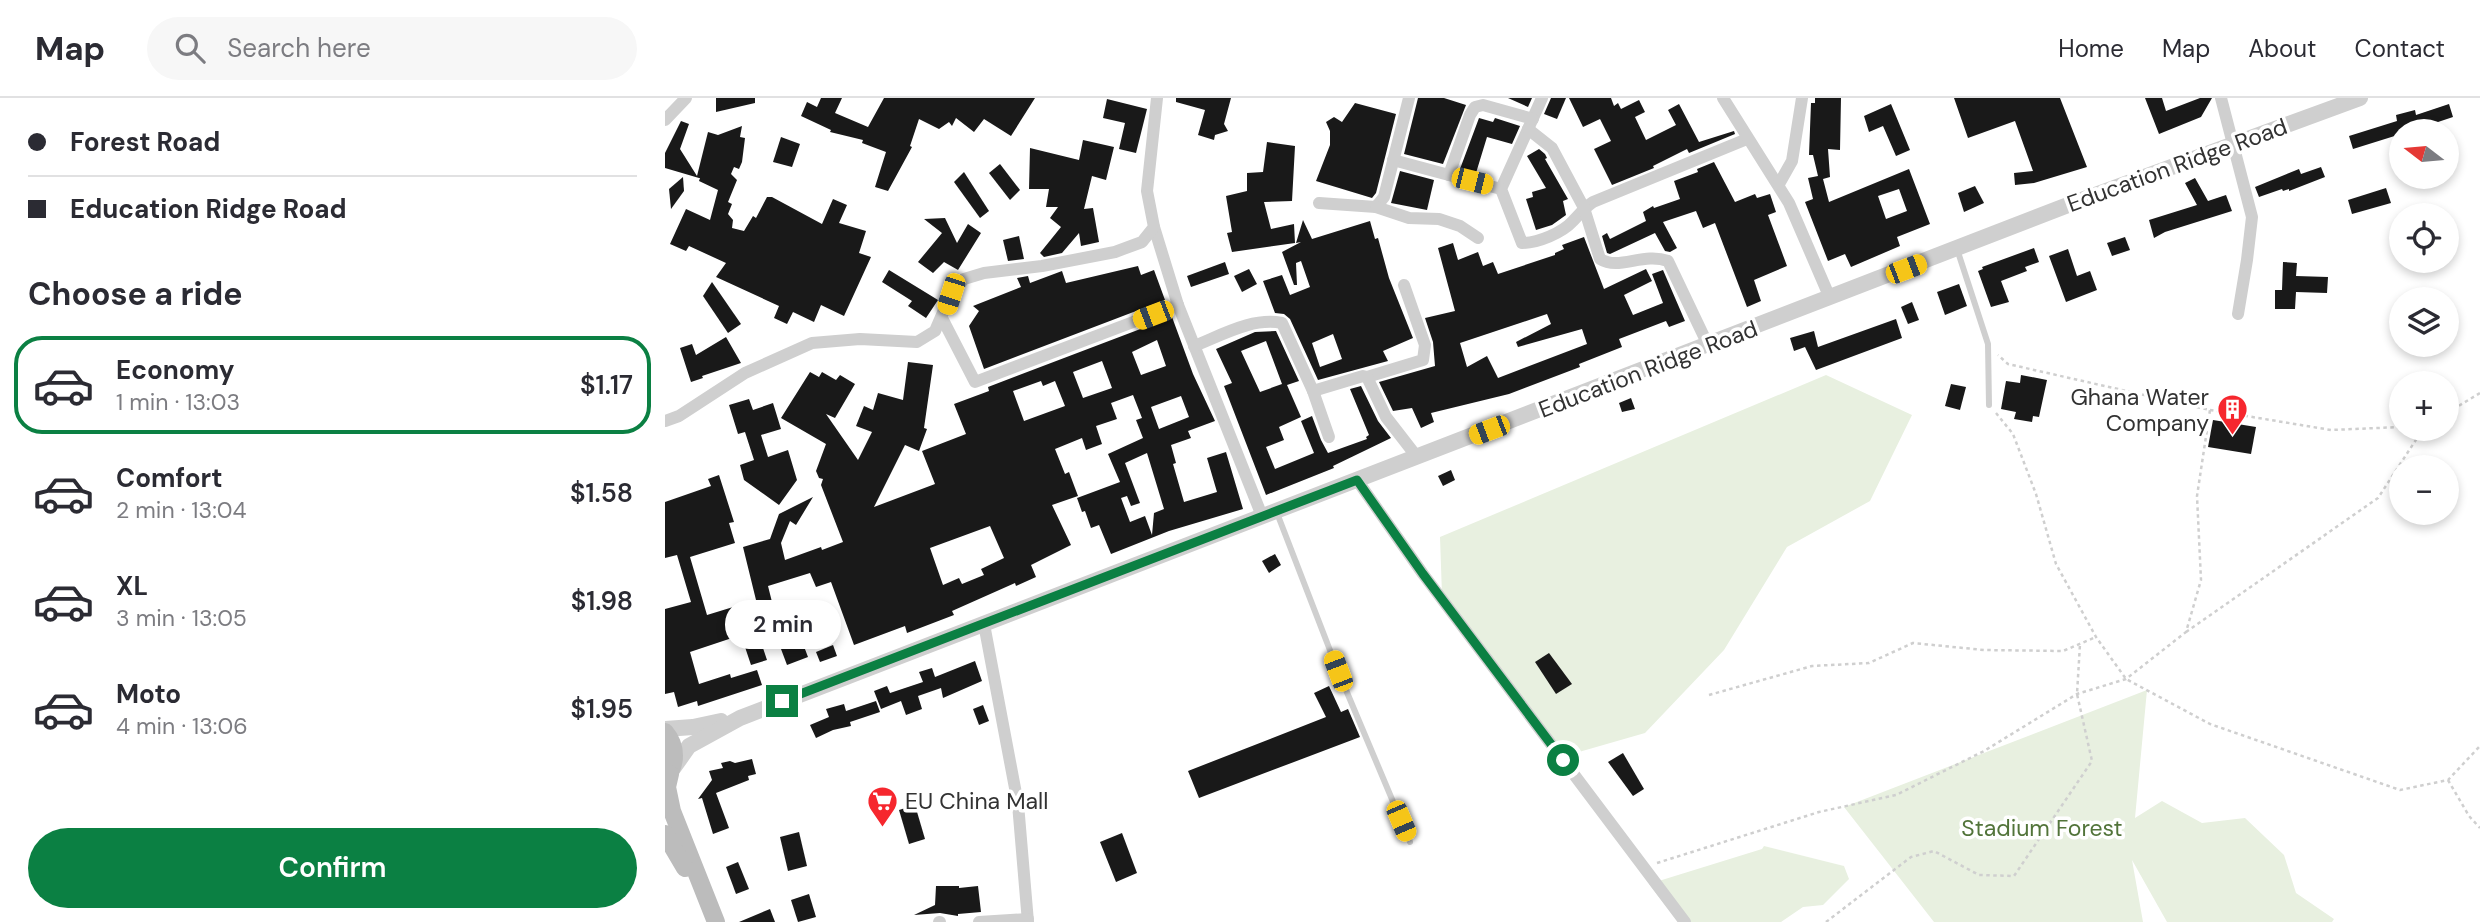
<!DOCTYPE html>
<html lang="en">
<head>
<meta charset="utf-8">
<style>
  body { margin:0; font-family:"DM Sans",sans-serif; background:#f7f7f7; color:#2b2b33; height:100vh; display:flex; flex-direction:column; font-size:26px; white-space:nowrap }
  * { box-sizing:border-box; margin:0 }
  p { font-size:23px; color:#7c7c81 }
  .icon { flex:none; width:38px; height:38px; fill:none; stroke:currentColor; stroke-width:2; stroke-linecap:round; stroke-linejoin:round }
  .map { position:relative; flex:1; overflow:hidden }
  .sheet { display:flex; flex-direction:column; background:#fff; width:665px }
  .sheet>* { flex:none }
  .banner { display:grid; align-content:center; height:154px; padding:0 28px; background:#fff }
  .needle { width:46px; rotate:286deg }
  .buttons { position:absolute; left:1724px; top:21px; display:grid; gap:14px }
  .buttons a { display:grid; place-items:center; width:70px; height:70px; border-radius:50%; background:#fff; box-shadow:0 4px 10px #0003; font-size:35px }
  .end { position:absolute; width:32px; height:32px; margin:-16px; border:9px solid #0b8043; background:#fff; box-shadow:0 0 0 4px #fff }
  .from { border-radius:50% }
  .bubble { position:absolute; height:49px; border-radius:24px; background:#fff; box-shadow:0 4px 10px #0003; font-size:23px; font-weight:600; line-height:49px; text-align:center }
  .car { position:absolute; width:21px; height:42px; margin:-21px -10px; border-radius:9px; box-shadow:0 0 5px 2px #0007; background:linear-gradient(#f5c518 24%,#345 0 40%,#f5c518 0 76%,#345 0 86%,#f5c518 0) }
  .banner b { display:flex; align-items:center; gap:24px; height:66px; font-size:26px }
  .banner b+b { border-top:2px solid #e1e1e2 }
  .banner i { width:18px; height:18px; background:#2b2b33 }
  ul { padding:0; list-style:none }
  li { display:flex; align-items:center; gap:21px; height:98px; margin:0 14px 10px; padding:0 14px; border:4px solid transparent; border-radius:28px }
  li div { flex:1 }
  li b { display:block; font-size:26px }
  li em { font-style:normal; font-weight:600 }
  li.active { border-color:#0b8043 }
  li>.icon { width:63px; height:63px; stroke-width:1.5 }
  h2 { padding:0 28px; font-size:32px; line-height:84px }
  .button { display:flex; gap:14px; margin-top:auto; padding:14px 28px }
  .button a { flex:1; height:80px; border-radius:42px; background:#0b8043; color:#fff; font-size:28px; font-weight:600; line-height:80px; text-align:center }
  header { display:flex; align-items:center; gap:42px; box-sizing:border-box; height:98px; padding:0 35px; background:#fff; border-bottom:2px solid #e1e1e2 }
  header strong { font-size:33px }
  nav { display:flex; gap:38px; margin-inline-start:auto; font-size:24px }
  .search { width:490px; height:63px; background:#f7f7f7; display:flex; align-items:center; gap:18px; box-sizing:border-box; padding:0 24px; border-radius:38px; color:#7c7c81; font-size:26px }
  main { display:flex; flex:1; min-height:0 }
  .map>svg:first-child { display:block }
</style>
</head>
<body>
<header>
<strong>Map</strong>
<div class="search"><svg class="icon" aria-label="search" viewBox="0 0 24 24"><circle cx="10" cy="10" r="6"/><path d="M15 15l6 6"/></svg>Search here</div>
<nav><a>Home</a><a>Map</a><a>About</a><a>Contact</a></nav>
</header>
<main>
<section class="sheet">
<div class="banner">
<b><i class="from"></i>Forest Road</b>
<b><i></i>Education Ridge Road</b>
</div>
<h2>Choose a ride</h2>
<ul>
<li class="active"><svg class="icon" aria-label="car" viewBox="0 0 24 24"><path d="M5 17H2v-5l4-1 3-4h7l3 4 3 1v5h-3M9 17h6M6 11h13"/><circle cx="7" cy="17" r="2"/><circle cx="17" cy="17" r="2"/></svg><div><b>Economy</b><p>1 min · 13:03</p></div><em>$1.17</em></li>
<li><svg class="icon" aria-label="car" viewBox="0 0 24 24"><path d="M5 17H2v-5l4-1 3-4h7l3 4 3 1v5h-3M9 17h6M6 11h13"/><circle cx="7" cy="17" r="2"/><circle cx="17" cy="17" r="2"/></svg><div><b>Comfort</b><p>2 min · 13:04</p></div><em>$1.58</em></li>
<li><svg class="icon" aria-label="car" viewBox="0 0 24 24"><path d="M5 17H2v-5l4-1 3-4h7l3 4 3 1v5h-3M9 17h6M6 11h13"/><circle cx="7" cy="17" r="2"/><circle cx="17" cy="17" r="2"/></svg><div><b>XL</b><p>3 min · 13:05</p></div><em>$1.98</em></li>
<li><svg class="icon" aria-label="car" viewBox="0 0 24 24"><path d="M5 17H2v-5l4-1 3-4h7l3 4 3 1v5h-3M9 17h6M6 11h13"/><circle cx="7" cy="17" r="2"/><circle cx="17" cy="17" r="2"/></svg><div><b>Moto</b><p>4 min · 13:06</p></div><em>$1.95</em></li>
</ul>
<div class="button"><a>Confirm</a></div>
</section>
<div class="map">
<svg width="1815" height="824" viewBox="0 0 1815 824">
  <rect width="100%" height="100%" fill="#fff"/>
  <!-- green -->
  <g fill="#e8f0e0">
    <path d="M1161 277 1247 317 1205 403 1122 449 1059 552 980 635 900 658 777 497 775 439Z"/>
    <path d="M1482 592 1470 720 1497 703 1537 725 1580 720 1619 757 1631 795 1669 821 1667 824H1502L1467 762 1478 824H1269L1179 709Z"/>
    <path d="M1099 748 1179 768 1184 781 1158 807 1138 809 1116 824H1013L984 786 1097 751Z"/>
  </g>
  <!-- building -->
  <g fill="#191919" fill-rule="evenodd">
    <path d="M51 0H90V5L51 14Z"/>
    <path d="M156 0H177L170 15 203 29 219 0H370L346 38 319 21 309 34 291 20 287 28 284 24 274 31 254 21 245 48 247 49 223 93 210 89 221 54 197 45 198 42 165 34 166 32 136 18 142 4 152 9Z"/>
    <path d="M511 0H566L559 26 563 33 550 37 549 42 533 37 540 12 511 4Z"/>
    <path d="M753 0H779L801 7 778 66 739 56Z"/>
    <path d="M843 0H867L863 9Z"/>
    <path d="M886 0H901L892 21 879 16Z"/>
    <path d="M904 0H946L949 8 953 5 956 11 974 2 980 14 970 19 981 42 1011 27 1003 12 1014 6 1034 44 1069 33 1070 36 1024 55 1022 51 988 68 989 70 947 87 929 51 946 43 935 21 918 29Z"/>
    <path d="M1150 0H1176L1175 52 1163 51 1165 79 1158 81 1164 104 1244 71 1265 126 1232 139 1235 148 1186 169 1180 156 1163 163 1140 104 1148 101 1143 80 1153 78 1148 57H1144L1146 5H1150ZM1234 91 1242 113 1221 121 1213 98Z"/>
    <path d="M1289 0H1395L1422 69 1369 85 1350 87 1349 75 1368 73 1350 23 1303 40Z"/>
    <path d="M1480 0H1497L1501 13 1535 0H1547L1536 19 1494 36Z"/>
    <path d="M442 1 482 11 471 55 454 51 460 25 438 20Z"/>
    <path d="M690 5 731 16 711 95 707 100 651 83 665 47V33L661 24 669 19 677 24Z"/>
    <path d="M1226 6 1245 52 1231 58 1218 28 1204 34 1199 18Z"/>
    <path d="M1784 6 1788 19 1755 30V33H1736V36L1688 51 1684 38 1732 23 1731 17 1750 12 1751 17Z"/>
    <path d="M814 20 828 24 830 20 855 28 847 46 822 39 811 75 795 71Z"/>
    <path d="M16 23 24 26 15 51 32 78 43 34 53 37 77 28 75 39 80 40 77 64 74 71 69 69 66 76 72 82 63 104 67 106 63 116 68 122 67 130 79 133 88 118 91 120 102 99H107L157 126 168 101 182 107 174 125 201 133 194 155 206 159 179 218 156 207 149 224 128 214 122 226 109 220 114 208 51 179 61 165 24 148 21 153 5 146 21 111 45 122 53 92 34 83 35 80H34L0 70V55Z"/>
    <path d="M116 39 135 46 127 69 108 64Z"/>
    <path d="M418 42 449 49 441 82 427 78 419 111 428 110 434 144 416 148 414 135 397 155 379 159 375 155 396 129 385 120 393 109H381L384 91H364L365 50 414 62Z"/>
    <path d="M602 44 630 48 627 103 599 104 606 131 629 126 630 145 567 154 562 135 567 134 561 98 582 93V75L598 74Z"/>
    <path d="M874 51 880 56 882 60 880 61 903 101 898 103 901 117 887 127 871 132 861 101 868 99 867 94 881 90 862 58Z"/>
    <path d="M1049 64 1070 104 1090 96 1092 100 1105 96 1111 114 1103 117 1122 168 1089 182 1096 203 1082 209 1050 125 1038 130 1031 113 998 124 1012 150 1005 154 1000 153 990 135 945 156 942 155 937 138 942 135 945 141 981 123 978 114 988 108 989 110 1015 101 1009 83 1033 74 1032 71Z"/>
    <path d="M335 66 355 92 345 102 324 75Z"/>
    <path d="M1656 69 1660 79 1624 93V91L1618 93 1617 91 1594 99 1590 89 1634 71 1636 76Z"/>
    <path d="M735 73 769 82 762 112 726 105Z"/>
    <path d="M299 74 324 113 315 120 289 84Z"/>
    <path d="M18 79 19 93 6 111 4 91Z"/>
    <path d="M1530 80 1543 103 1561 97 1567 113 1500 134 1489 140 1484 122 1532 107 1520 85Z"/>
    <path d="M1310 88 1319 105 1299 114 1293 95Z"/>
    <path d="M1721 90 1726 105 1687 116 1683 102Z"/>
    <path d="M280 120 292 145 303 126 316 135 293 172 279 164 268 175 253 164 277 135 259 121Z"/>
    <path d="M638 122 647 141 705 123 710 141 713 140 724 180 748 240 718 253 723 263 653 282 625 221 619 216 610 215 598 183 617 177 625 197 645 189 636 163 631 165 632 187H629L617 154 636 144 631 145ZM668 236 677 261 655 269 647 245Z"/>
    <path d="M354 138 359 161 343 163 338 142Z"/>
    <path d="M919 139 939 191 981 171 987 183 959 197 968 217 998 205 987 176 998 172 1020 223 1004 229 1001 223 954 241 957 249 914 266 915 269 844 296 766 315 769 324 756 330 747 310 728 313 714 284 770 268 768 244 760 220 790 213 773 150 788 145 793 162 813 154 818 168 828 164 833 176 890 157V155L899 151 897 147ZM882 216 886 226 851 244 853 249 917 231 922 246 833 280 822 258 802 269 795 245Z"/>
    <path d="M1460 139 1465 152 1447 158 1442 145Z"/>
    <path d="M1369 150 1374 164 1360 169 1362 173 1336 183 1344 204 1326 209 1313 173 1318 171 1317 169Z"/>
    <path d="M1403 151 1412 178 1425 173 1432 192 1401 204 1384 158Z"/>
    <path d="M560 164 564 176 526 189 522 178Z"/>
    <path d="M1618 164 1632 165 1631 178 1663 179 1662 195 1631 194 1630 211H1610V192H1617Z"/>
    <path d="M473 168 476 177 489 172 500 202 319 271 304 228 314 213 308 208 356 189 352 180 363 178 365 185 397 173 401 185Z"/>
    <path d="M584 171 592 186 577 194 569 178Z"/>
    <path d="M224 172 273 202 261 220 243 208 247 203 217 184Z"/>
    <path d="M47 184 76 226 63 235 38 198Z"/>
    <path d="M1294 186 1302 208 1280 217 1272 194Z"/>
    <path d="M1247 204 1254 222 1243 226 1236 209Z"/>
    <path d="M507 219 528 276 550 323 523 333 526 340 506 347 511 365 508 366 519 404 552 394 542 360 561 354 578 411 504 433 446 456 434 427 426 430 420 413 417 414 412 400 455 384 443 356 478 340 471 322 477 320 468 297 446 305 452 321 431 328 437 346 421 352 417 340 390 351 400 376 404 374 413 398 387 407 406 447 366 467 371 479 351 488 350 485 287 513 289 517 242 535 240 528 189 547 166 484 151 489 145 475 103 488 107 504H103L109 523 91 529 102 562 86 567 76 537 25 554 34 586 65 576 66 580 92 572 97 587 33 608 32 603 13 609 9 594 0 596V511L26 504 12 457 0 460V404L46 388 43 381 54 377 69 424 64 425 70 445 25 459 42 517 91 502 78 449 105 441 114 416 148 399 131 427 125 423 116 445 120 462 156 449 157 452 178 444 156 387 158 381 154 380 151 373 161 346 116 320 145 274 154 279 157 274 171 282 175 277 190 286 170 320 161 316 193 362 207 334 191 328 199 308 208 312 213 295 238 302 243 264 268 267 259 330 262 331 254 353 240 347 209 409 270 386 257 353 301 336 289 306 324 293 323 289ZM492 242 501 268 476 277 467 254ZM437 263 447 290 418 300 408 274ZM376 283 378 288 390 283 400 308 359 323 348 293ZM516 298 524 319 494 331 486 309ZM482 355 499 411 489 415 487 437 480 418 465 424 456 400 462 398 466 408 475 405 460 365ZM325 428 339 460 316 471 319 477 297 486 294 480 278 487 265 450Z"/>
    <path d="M1231 221 1237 240 1151 272 1140 249 1129 253 1125 240 1149 233 1153 249Z"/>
    <path d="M611 233 634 283 622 287 636 319 614 329 619 342 601 349 610 371 649 355 636 323 647 318 656 342 663 355 702 341 701 339 704 337 685 291 696 288 713 323 726 340 668 368 669 370 601 397 559 288 567 285 551 251 590 234ZM601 243 617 286 595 294 576 253Z"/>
    <path d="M61 239 76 265 37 278 38 280 26 284 15 250 27 246 31 257Z"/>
    <path d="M1356 277 1382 282 1374 319 1368 318 1367 324 1349 321 1351 314 1336 311 1341 283 1355 285Z"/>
    <path d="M1286 286 1301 289 1295 312 1280 308Z"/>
    <path d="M966 300 970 311 957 314 954 305Z"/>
    <path d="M84 301 88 312 108 305 116 331 96 337 103 359 123 352 132 382 114 407 79 382 75 367 89 362 80 334 73 336 64 307Z"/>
    <path d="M1548 322 1591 329 1586 356 1543 349Z"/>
    <path d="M786 372 790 382 778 388 773 378Z"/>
    <path d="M610 456 616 467 604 475 597 463Z"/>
    <path d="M129 522 143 559 122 567 116 551 122 549 114 528Z"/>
    <path d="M168 547 172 558 155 564 151 554Z"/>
    <path d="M884 555 907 586 891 596 870 564Z"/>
    <path d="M310 563 317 583 278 600 276 590 253 598 257 611 241 617 236 603 216 611 209 593 222 588 225 595 258 584 254 574 267 570 270 579Z"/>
    <path d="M664 588 676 614 683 611 695 639 534 700 523 673 661 619 649 595Z"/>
    <path d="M211 603 215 614 185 624 186 628 168 632 151 640 145 627 164 619 161 611 179 606 181 613Z"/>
    <path d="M318 607 324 623 314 627 308 611Z"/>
    <path d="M958 655 979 691 968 698 943 664Z"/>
    <path d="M87 661 91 676 83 678 84 682 51 695 64 730 48 736 37 700 33 701 47 682 44 673 58 670 56 665 65 663 70 665Z"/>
    <path d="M250 707 260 741 244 746 234 712Z"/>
    <path d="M134 734 142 768 123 773 115 739Z"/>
    <path d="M457 735 472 775 451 784 435 744Z"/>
    <path d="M73 764 84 791 71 796 61 769Z"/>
    <path d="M271 788H294V790L313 788 316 814 293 816V818L275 815 249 817 270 807Z"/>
    <path d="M144 796 151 819 133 824 126 802Z"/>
    <path d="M105 811 110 824H74Z"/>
  </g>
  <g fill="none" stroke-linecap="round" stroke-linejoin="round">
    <!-- path -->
    <g stroke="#cfcfcf" stroke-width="2.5" stroke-dasharray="3.5 3.5" stroke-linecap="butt">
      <path d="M1545 312 1666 332 1736 329"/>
      <path d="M1331 315 1348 336 1371 396 1391 466 1431 539 1461 581 1545 626 1735 692 1783 682 1815 648"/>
      <path d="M1782 315 1815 295"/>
      <path d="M1521 534 1713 400 1758 331"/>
      <path d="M1044 597 1147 568 1204 565 1248 545 1319 552 1398 553 1431 539"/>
      <path d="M1783 682 1804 718 1815 730"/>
      <path d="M992 765 1154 714 1231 697 1319 653 1412 596 1461 581 1521 534 1536 482 1532 398 1545 312 1343 266 1333 257"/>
      <path d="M1161 824 1246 759 1269 753 1314 777 1349 778 1427 663 1412 596 1415 546"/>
    </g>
    <!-- service -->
    <g stroke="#cfcfcf" stroke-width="6">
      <path d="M1292 151 1323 246 1324 307"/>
      <path d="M612 415 673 573 745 744"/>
    </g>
    <!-- minor -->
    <g stroke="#cfcfcf" stroke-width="12">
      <path d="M877 0 836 91 857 145C873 145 897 135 908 123 915 116 919 110 928 104L1082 41"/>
      <path d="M1058 0 1124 105 1165 200"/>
      <path d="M1556 0 1587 119 1582 162 1573 216"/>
      <path d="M0 22 21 0"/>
      <path d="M863 31 887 50 919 110 935 161C954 173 978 154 1003 163L1043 247"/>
      <path d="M728 62 836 91"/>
      <path d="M784 77 805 17 810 9 818 7 868 21"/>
      <path d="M1114 86 1127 63 1137 0"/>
      <path d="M654 105 711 109 719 99 744 0"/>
      <path d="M711 109 744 120 774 121 795 128 813 140"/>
      <path d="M489 129 513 207 597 418"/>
      <path d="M277 220 310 284 513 207"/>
      <path d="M529 248C557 237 588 219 617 225L648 293"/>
      <path d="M702 279 758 262 760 247 739 187"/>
      <path d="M0 323 14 318 80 275 147 245 195 241 252 244 270 233 286 196 299 181 319 175 377 168 450 154 477 144 489 129 482 93 492 0"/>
      <path d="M664 339 648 293 698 278 702 279 721 319 752 359"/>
      <path d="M692 382 758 476 1020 824"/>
      <path d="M319 526 353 706 363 824"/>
      <path d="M274 824H275"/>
      <path d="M314 824 363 821"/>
    </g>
    <!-- tertiary -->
    <g stroke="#cfcfcf" stroke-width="16">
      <path d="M0 631 28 629 56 623"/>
      <path d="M7 672 24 648 75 620 1403 107 1695 0"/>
    </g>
    <!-- secondary -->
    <g stroke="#bcbcbc" stroke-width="18">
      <path d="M0 634C12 648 12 667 0 681"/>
      <path d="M5 676 2 689 7 713 51 824"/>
      <path d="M0 736 20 770"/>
    </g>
  </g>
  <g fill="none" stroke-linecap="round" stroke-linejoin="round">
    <!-- route -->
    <path stroke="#0b8043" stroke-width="9" d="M117 603 692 382 758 476 898 662"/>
  </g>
  <!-- icons -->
  <defs>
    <symbol id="building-pin" viewBox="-11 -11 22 30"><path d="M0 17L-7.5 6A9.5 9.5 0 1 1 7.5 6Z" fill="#f6272e" stroke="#fff"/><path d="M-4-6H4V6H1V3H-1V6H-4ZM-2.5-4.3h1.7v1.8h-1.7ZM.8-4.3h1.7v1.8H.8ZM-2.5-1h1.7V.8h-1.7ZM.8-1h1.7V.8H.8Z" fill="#fff"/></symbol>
    <symbol id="supermarket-pin" viewBox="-11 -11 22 30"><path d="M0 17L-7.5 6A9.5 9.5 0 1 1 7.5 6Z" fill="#f6272e" stroke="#fff"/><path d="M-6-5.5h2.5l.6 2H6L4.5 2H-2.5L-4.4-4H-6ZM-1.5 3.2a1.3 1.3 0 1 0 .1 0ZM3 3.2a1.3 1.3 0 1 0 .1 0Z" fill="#fff"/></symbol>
  </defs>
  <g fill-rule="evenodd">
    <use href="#building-pin" x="1550" y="294" width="35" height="47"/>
    <use href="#supermarket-pin" x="200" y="686" width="35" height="47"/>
  </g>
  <g text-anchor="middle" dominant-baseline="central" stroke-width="7" stroke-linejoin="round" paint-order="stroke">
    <!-- street labels -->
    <g font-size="23" fill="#323232" stroke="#fff">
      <text transform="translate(1512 67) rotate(-20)">Education Ridge Road</text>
      <text transform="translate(983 271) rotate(-21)">Education Ridge Road</text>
    </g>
    <!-- poi labels -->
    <g font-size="23" fill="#323232" stroke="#fff" text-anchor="end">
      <text x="1544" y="299">Ghana Water<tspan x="1544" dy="26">Company</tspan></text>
      <text x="240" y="703" text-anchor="start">EU China Mall</text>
    </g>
    <!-- park labels -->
    <g font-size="23" fill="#52743a" stroke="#fff">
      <text x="1377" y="730">Stadium Forest</text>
    </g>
  </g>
</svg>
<div class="buttons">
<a><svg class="needle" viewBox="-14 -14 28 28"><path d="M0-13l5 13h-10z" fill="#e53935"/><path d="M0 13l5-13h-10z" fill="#7c7c81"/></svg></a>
<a><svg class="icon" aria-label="locate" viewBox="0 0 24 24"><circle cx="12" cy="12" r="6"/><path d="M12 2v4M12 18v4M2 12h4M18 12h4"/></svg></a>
<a><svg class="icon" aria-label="layers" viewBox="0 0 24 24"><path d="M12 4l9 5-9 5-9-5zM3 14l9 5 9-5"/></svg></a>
<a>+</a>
<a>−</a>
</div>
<i class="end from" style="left:898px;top:662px"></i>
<i class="end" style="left:117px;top:603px"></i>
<div class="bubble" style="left:60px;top:502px;width:116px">2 min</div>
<i class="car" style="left:807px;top:83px;rotate:104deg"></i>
<i class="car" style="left:1241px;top:171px;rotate:69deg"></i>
<i class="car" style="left:286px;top:196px;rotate:198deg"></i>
<i class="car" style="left:488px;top:217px;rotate:249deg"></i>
<i class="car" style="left:824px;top:332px;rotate:249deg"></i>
<i class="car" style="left:673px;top:573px;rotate:339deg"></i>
<i class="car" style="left:736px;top:723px;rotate:157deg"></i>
</div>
</main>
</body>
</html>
